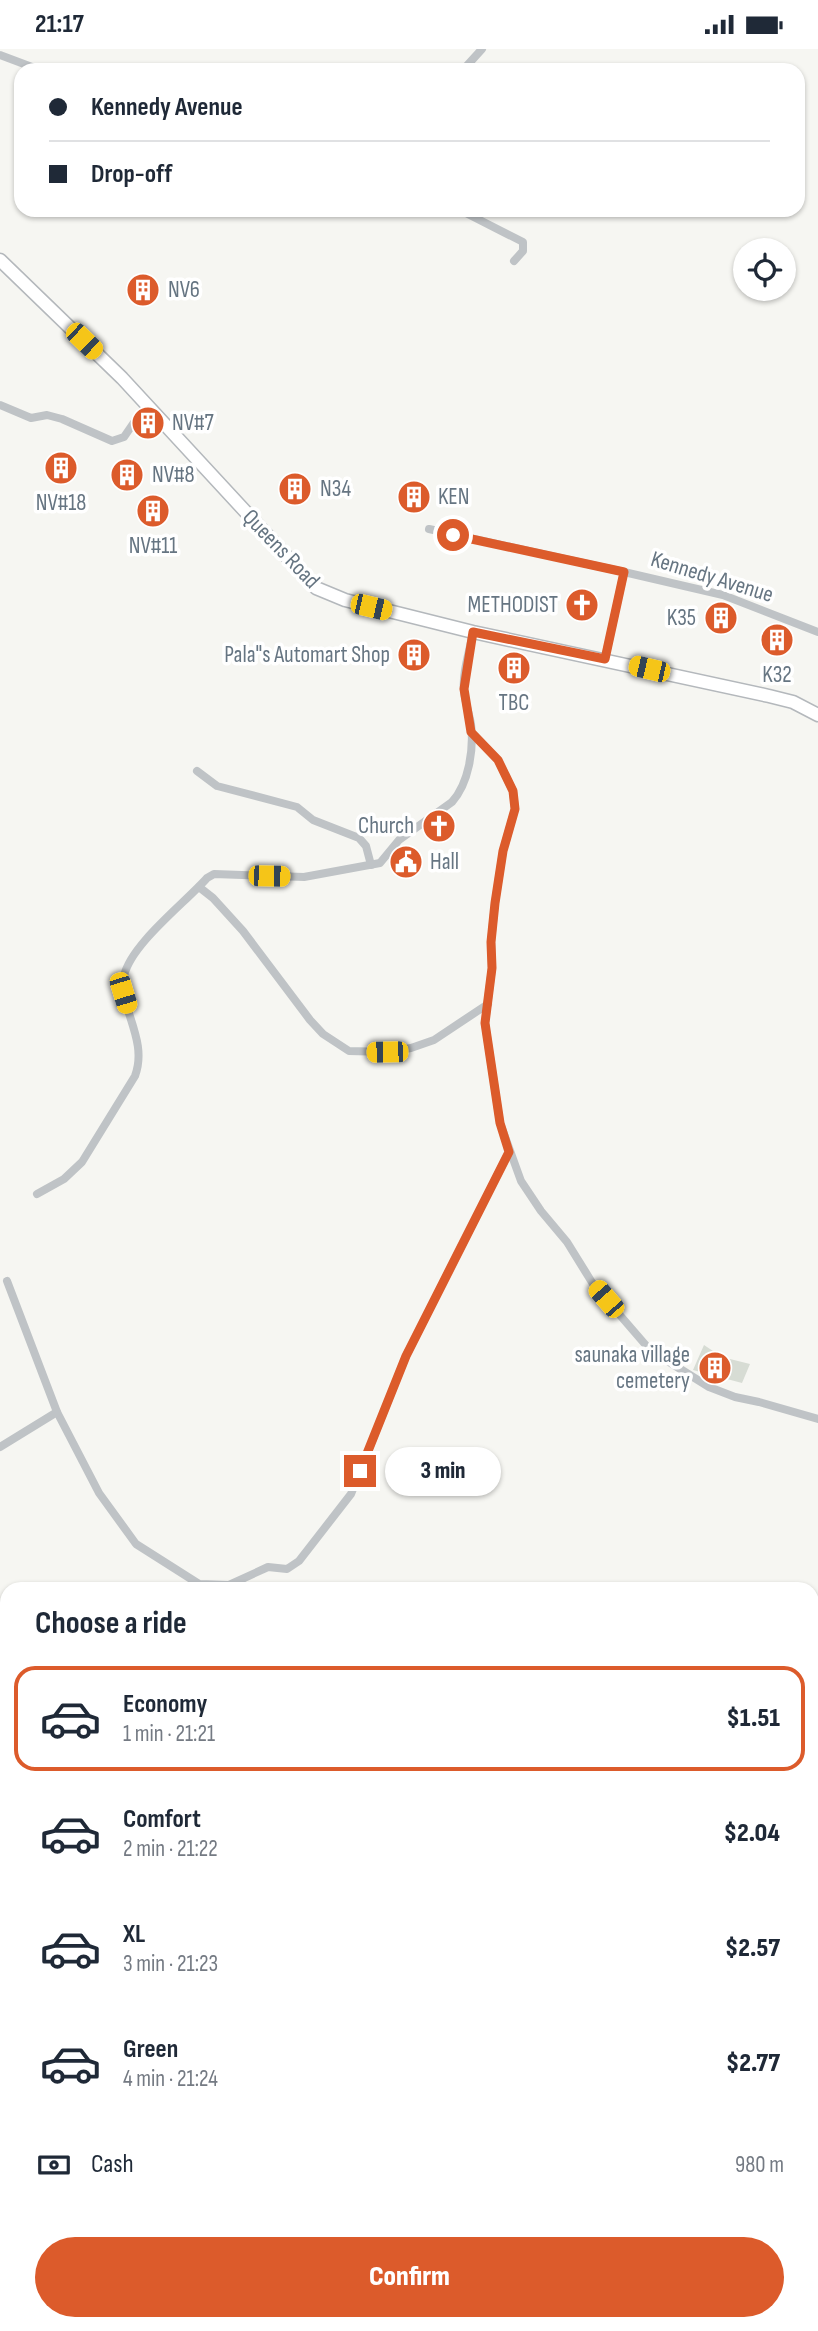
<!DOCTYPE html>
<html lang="en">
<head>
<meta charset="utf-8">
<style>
  body { margin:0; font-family:"Sofia Sans Condensed",sans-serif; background:#f2f2f3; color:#1f2937; height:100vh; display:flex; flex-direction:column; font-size:26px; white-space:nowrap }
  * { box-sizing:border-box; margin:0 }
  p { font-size:23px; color:#747a83 }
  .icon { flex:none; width:38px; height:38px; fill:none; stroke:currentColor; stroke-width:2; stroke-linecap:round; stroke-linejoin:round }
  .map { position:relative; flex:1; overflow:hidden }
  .drawer { position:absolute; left:0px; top:1533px; width:819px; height:749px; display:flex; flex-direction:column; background:#fff; border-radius:21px 21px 0 0; box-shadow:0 2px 5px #0004 }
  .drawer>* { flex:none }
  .top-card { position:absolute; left:14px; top:14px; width:791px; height:154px; border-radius:21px; box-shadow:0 2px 5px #0004; display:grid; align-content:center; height:154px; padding:0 35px; background:#fff }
  .fabs { position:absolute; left:733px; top:189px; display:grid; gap:14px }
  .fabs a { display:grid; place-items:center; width:63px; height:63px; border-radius:50%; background:#fff; box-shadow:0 2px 5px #0004; font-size:35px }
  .end { position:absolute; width:32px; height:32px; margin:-16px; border:9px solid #dc5b2b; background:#fff; box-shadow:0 0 0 4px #fff }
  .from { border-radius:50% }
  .bubble { position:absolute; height:49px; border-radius:24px; background:#fff; box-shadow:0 2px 5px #0004; font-size:23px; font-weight:800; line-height:49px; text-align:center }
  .car { position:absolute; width:21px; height:42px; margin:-21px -10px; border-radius:9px; box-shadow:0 0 5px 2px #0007; background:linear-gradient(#f5c518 24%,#345 0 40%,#f5c518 0 76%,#345 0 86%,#f5c518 0) }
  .top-card b { display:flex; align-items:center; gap:24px; height:66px; font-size:26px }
  .top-card b+b { border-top:2px solid #e0e1e3 }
  .top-card i { width:18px; height:18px; background:#1f2937 }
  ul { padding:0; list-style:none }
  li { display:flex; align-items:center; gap:21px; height:105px; margin:0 14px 10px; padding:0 21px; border:4px solid transparent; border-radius:21px }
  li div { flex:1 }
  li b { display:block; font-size:26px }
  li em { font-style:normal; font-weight:800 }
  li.on { border-color:#dc5b2b }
  li>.icon { width:63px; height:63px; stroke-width:1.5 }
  h2 { padding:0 35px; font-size:32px; line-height:84px }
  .pay { display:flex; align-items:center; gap:18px; height:77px; padding:0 35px; font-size:26px }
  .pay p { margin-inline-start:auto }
  .action { display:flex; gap:14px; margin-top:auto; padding:14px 35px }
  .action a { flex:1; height:80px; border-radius:42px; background:#dc5b2b; color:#fff; font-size:28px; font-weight:800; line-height:80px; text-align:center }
  .status { display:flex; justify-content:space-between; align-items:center; height:49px; padding:0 35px; background:#fff; direction:ltr }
  .status svg { height:19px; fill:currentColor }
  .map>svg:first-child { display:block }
</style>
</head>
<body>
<div class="status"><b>21:17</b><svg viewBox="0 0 49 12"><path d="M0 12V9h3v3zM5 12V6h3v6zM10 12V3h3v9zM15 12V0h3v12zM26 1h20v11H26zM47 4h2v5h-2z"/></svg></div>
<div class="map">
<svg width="818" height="2282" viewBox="0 0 818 2282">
  <rect width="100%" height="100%" fill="#f6f6f2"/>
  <!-- green -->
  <path fill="#d7dcd4" d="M704 1296 722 1308 750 1315 742 1334 693 1321Z"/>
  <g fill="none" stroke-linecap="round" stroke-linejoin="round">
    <!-- river -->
    <g stroke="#b9c3c8" stroke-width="16">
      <path d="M0 1896 7 1897"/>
      <path d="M812 2085 818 2090"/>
    </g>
    <defs>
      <path id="primary" d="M0 211 122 329 316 539 345 551 473 583 769 647 793 653 818 666"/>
      <g id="highway">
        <path d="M0 2253 7 2258"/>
        <path d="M44 2275 64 2280 294 2275"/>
        <path d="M757 2275 777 2282"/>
      </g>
    </defs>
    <!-- primary casing -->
    <use href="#primary" stroke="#b4b8bc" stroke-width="15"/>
    <!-- highway casing -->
    <use href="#highway" stroke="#b4b7ba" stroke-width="17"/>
    <!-- street -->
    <g stroke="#bfc3c6" stroke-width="8">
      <path d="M0 6 40 21"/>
      <path d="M463 21 482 0"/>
      <path d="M460 161 523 193V202L514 212"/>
      <path d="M0 356 31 369 47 366 62 370 112 392 124 388 146 356"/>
      <path d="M429 480 624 523 723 546 818 583"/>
      <path d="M605 610 624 523"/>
      <path d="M471 683 498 711 513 742 515 760 503 802 495 854 491 893 492 919 485 974 500 1074 521 1132 541 1162 567 1193 593 1235 650 1301 709 1338 735 1348 759 1353 818 1370"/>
      <path d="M197 722 217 737 297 758 313 771 359 789 366 797 371 816"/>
      <path d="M199 838 213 849 243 882 310 971 323 985 349 1002 387 1003 411 999 434 991 488 955"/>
      <path d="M37 1145 64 1130 82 1113 135 1027C144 1003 134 981 127 958 124 948 121 938 124 927 131 895 185 854 207 829L214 825 304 828 380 814 399 791 452 753C469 734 474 700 471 675 469 664 465 653 464 642 462 624 470 601 473 583"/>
      <path d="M7 1232 57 1363 99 1444 136 1495 199 1535 229 1536 268 1518 287 1520 299 1512 351 1445 406 1307 509 1103"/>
      <path d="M0 1398 57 1363"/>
      <path d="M812 1781 818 1779"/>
      <path d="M5 2256 7 2270"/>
      <path d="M11 2275 17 2282"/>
      <path d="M623 2275 624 2282"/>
    </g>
    <!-- primary -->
    <use href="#primary" stroke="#fff" stroke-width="12"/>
    <!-- highway -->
    <use href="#highway" stroke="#fff" stroke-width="14"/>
    <!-- rail -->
    <g stroke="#a0a6ab" stroke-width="2.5" stroke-dasharray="10 5" stroke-linecap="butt">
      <path d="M0 2232 7 2237"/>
      <path d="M798 2275 810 2282"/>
    </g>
  </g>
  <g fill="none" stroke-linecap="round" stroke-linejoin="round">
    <!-- route -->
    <path stroke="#dc5b2b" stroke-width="9" d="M360 1422 406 1307 509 1103 500 1074 485 974 492 919 491 893 495 854 503 802 515 760 513 742 498 711 471 683 464 640 473 583 605 610 624 523 453 486"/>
  </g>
  <!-- icons -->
  <defs>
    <symbol id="building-disc" viewBox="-11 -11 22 22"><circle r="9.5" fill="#dc5b2b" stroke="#fff"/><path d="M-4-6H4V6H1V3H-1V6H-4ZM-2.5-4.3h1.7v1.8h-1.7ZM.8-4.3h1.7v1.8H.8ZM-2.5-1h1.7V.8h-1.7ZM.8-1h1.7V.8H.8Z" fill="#fff"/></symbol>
    <symbol id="church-disc" viewBox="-11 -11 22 22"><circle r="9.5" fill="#dc5b2b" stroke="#fff"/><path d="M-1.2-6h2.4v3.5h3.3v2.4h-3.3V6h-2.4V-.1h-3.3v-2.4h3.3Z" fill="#fff"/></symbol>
    <symbol id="civic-disc" viewBox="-11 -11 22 22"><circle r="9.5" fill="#dc5b2b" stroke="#fff"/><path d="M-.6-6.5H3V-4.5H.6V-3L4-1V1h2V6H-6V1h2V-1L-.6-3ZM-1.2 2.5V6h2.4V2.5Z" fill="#fff"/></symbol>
  </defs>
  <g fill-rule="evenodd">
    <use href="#building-disc" x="124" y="222" width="38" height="38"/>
    <use href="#building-disc" x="129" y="355" width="38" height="38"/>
    <use href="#building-disc" x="42" y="400" width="38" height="38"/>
    <use href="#building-disc" x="108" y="407" width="38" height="38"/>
    <use href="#building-disc" x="276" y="421" width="38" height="38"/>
    <use href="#building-disc" x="395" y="429" width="38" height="38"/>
    <use href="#building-disc" x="134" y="443" width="38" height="38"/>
    <use href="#church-disc" x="563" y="537" width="38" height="38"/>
    <use href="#building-disc" x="702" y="550" width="38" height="38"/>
    <use href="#building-disc" x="758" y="572" width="38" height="38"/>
    <use href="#building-disc" x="395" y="587" width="38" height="38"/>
    <use href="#building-disc" x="495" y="600" width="38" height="38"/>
    <use href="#church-disc" x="420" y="758" width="38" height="38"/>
    <use href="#civic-disc" x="387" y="794" width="38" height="38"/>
    <use href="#building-disc" x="696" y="1300" width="38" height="38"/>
  </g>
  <g text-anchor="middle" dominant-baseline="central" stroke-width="7" stroke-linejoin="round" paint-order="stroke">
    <!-- poi labels -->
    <g font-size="23" fill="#667582" stroke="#fff" text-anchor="start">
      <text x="168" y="241">NV6</text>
      <text x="172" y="374">NV#7</text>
      <text x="152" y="426">NV#8</text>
      <text x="320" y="440">N34</text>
      <text x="438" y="448">KEN</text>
      <text x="61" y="454" text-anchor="middle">NV#18</text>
      <text x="153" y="497" text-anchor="middle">NV#11</text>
      <text x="558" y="556" text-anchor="end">METHODIST</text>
      <text x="696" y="569" text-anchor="end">K35</text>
      <text x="390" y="606" text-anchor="end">Pala"s Automart Shop</text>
      <text x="777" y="626" text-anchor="middle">K32</text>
      <text x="514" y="654" text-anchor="middle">TBC</text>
      <text x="414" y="777" text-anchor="end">Church</text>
      <text x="430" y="813">Hall</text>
      <text x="690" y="1306" text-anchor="end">saunaka village<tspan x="690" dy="26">cemetery</tspan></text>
    </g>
    <!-- street labels -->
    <g font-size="23" fill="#667582" stroke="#fff">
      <text transform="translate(281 500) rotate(46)">Queens Road</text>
      <text transform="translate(712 528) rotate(17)">Kennedy Avenue</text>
    </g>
  </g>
</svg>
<div class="fabs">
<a><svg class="icon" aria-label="locate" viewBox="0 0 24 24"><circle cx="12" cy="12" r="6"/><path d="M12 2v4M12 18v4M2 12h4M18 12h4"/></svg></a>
</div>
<i class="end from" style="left:453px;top:486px"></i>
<i class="end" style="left:360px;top:1422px"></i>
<div class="bubble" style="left:385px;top:1398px;width:116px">3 min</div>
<i class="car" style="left:84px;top:292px;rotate:134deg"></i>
<i class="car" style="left:371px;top:558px;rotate:103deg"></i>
<i class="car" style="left:649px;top:620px;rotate:283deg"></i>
<i class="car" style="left:269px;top:827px;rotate:91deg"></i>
<i class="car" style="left:123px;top:944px;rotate:163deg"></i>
<i class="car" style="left:387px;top:1003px;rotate:269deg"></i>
<i class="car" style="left:606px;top:1250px;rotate:319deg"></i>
<div class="top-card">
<b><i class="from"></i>Kennedy Avenue</b>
<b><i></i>Drop-off</b>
</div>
<section class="drawer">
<h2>Choose a ride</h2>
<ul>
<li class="on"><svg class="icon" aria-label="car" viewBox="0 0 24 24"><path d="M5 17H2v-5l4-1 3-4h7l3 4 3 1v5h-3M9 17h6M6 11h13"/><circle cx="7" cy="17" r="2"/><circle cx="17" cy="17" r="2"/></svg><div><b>Economy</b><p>1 min · 21:21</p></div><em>$1.51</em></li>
<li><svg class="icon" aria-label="car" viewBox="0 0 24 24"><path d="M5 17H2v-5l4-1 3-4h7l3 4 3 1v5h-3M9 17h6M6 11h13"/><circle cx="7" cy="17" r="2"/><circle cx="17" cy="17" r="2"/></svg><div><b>Comfort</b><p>2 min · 21:22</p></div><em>$2.04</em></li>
<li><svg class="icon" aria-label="car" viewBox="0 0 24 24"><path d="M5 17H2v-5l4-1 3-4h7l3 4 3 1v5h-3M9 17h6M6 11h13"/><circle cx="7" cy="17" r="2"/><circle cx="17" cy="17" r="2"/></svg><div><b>XL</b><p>3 min · 21:23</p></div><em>$2.57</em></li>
<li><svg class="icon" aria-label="car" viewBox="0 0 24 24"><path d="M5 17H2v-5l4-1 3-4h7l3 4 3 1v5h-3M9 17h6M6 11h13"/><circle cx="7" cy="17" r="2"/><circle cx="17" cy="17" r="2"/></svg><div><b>Green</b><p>4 min · 21:24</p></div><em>$2.77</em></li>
</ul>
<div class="pay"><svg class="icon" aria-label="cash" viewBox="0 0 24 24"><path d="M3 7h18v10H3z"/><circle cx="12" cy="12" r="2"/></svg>Cash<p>980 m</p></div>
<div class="action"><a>Confirm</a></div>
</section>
</div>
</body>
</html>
